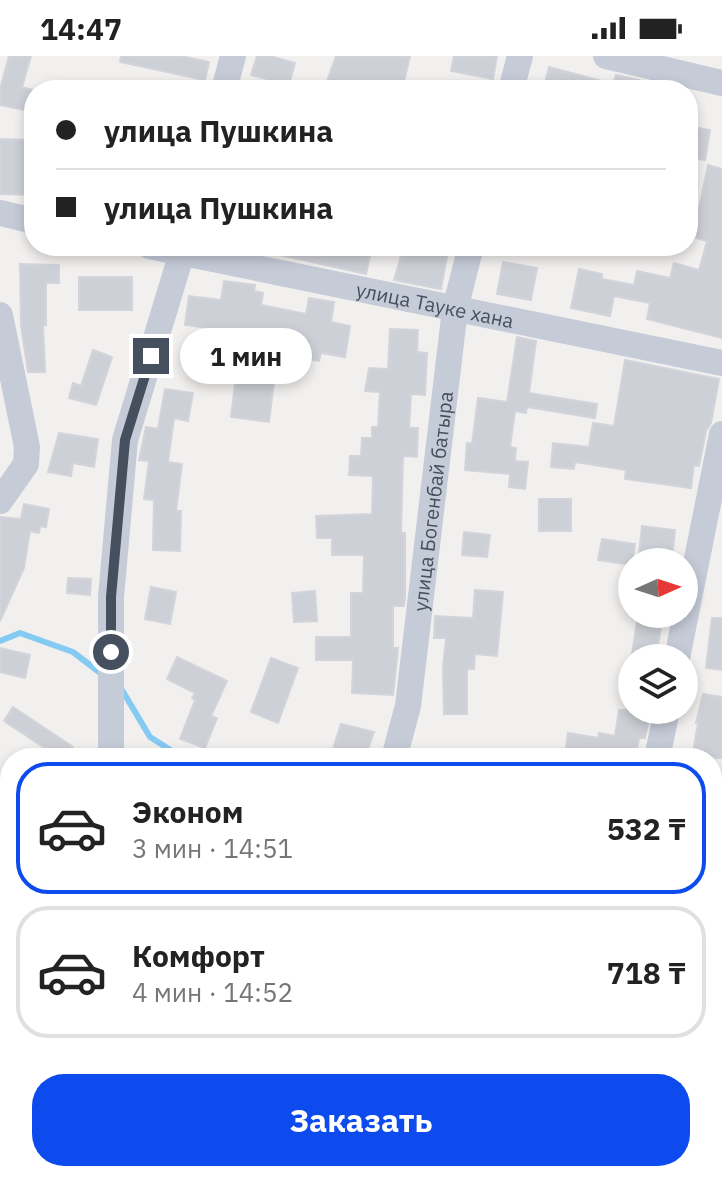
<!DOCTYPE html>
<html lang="ru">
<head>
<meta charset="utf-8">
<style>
  body { margin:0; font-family:"IBM Plex Sans",sans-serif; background:#f2f2f2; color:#222; height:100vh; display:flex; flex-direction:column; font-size:30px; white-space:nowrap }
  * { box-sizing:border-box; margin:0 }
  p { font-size:26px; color:#767676 }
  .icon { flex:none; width:44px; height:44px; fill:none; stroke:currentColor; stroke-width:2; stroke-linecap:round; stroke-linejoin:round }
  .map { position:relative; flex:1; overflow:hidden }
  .panel { position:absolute; left:0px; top:692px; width:722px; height:434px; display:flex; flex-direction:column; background:#fff; border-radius:32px 32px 0 0; box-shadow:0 4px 12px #0003 }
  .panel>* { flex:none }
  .hud { position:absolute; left:24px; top:24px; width:674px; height:176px; border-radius:32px; box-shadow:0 4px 12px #0003; display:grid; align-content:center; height:176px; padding:0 32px; background:#fff }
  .needle { width:52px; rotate:87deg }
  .buttons { position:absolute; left:618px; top:492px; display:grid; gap:16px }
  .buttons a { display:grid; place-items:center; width:80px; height:80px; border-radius:50%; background:#fff; box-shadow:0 4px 12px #0003; font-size:40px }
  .end { position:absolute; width:36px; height:36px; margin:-18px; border:10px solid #464f5e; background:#fff; box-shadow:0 0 0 4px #fff }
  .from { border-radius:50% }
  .bubble { position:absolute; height:56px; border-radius:28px; background:#fff; box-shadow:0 4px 12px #0003; font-size:26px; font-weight:700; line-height:56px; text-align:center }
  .hud b { display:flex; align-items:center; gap:28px; height:76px; font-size:30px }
  .hud b+b { border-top:2px solid #e0e0e0 }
  .hud i { width:20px; height:20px; background:#222 }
  ul { padding:14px 0 0; list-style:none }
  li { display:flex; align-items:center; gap:24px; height:132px; margin:0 16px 12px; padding:0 16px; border:4px solid #e0e0e0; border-radius:32px }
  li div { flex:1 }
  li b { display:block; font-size:30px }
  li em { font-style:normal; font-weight:700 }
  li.on { border-color:#0d4bee }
  li>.icon { width:72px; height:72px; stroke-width:1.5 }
  .cta { display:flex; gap:16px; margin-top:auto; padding:16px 32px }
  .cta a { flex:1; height:92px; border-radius:32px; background:#0d4bee; color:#fff; font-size:32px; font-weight:700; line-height:92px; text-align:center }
  .status { display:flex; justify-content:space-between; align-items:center; height:56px; padding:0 40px; background:#fff; direction:ltr }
  .status svg { height:22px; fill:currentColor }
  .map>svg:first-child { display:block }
</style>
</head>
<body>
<div class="status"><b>14:47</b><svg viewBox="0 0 49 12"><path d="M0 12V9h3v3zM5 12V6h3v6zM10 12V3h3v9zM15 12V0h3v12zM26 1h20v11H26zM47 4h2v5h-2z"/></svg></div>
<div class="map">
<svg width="722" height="1125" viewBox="0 0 722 1125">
  <rect width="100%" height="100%" fill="#f2f0ef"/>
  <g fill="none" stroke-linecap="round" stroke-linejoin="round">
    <!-- stream -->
    <g stroke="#85caf2" stroke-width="6">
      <path d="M0 585 20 577 73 596 103 619"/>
      <path d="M122 634 150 681 183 702"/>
      <path d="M712 859 722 856"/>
    </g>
  </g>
  <!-- building -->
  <g fill="#ced0d7" stroke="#d3d4db" stroke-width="2">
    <path d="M9 0H31L22 31 34 34V56L0 49V33Z"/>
    <path d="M121 0H181L209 6 205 24 120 6Z"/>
    <path d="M257 0H270L295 7 289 29 251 19Z"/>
    <path d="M336 0H410L402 34H382L356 28 354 34H324Z"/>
    <path d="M454 0H497L493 23 451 15Z"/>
    <path d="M549 11 613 28 616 19 639 24 637 34H543Z"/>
    <path d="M688 70 710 74 705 104 688 101Z"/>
    <path d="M0 83 31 84 29 139 1 138Z"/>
    <path d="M708 109 722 113V282L647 263 650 247 614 240 610 260 571 252 579 213 602 218V223L634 229 637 215 670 222 674 207 699 214 707 185 693 181Z"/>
    <path d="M268 190H372L366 218 267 196Z"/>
    <path d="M404 190H449L441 233 394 224Z"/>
    <path d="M503 206 537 212 531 244 497 238Z"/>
    <path d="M20 208 59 209V227H46V269H43L45 316H28L21 269Z"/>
    <rect x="79" y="221" width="53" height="33"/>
    <path d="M224 225 255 229 254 235 263 237 261 249 306 258 309 242 334 246 331 266 350 270 345 301 321 297 319 305 305 303 307 291 279 286 277 298 243 292V298L227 296 230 275 185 269 189 240 221 244Z"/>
    <path d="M390 273 418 274 417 296 427 297 425 339 411 338 409 372H418L417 401 403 400 401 477H405V540L404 550H393V592H398L393 639 352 637 353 604H316V581H351V537H363L364 499H332V482H317L316 460 372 458 373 420 349 419 350 400H361L362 382H372V371H378L380 336 365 335 369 312 388 313Z"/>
    <path d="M517 281 536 285 529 337 597 348 595 362 527 351 526 357 515 355 510 391 516 392 515 405 528 406 525 433 509 431 510 418 465 414 467 387 472 388 478 342 507 346Z"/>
    <path d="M93 294 112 301 96 349 69 342 73 327 81 330Z"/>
    <path d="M625 304 719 323 711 367 706 375 699 410 694 409 691 432 625 423 626 414 575 406 574 413 551 411 553 387 589 391 593 367 614 370Z"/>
    <path d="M236 320 274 325 269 366 231 361Z"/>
    <path d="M165 333 193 337 188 365 174 362 168 406 182 408 176 455H181L180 495 153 494 154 444 144 443 149 405 139 404 146 371 158 373Z"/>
    <path d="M59 377 98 383 94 411 73 407 71 420 48 416Z"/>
    <rect x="539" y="443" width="32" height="32"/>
    <path d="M24 448 49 453 46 471 40 470 39 477 30 475 24 512 0 565V461L21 463Z"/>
    <path d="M642 470 675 474 672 503 639 498Z"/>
    <path d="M464 476 490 479 487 501 462 499Z"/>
    <path d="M602 483 635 488 632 509 598 504Z"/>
    <path d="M68 522 91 523 90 539 67 537Z"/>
    <path d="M151 531 176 536 170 568 145 563Z"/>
    <path d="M475 534 503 536 497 600 475 598 474 613H467V658H444L443 611 446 582H434L435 560 473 562Z"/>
    <path d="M315 535 317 565 294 566 292 537Z"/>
    <path d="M638 558H663L656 602 632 599Z"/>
    <path d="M712 562H722V614L706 612Z"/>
    <path d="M0 592 30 599 25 622 0 616Z"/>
    <path d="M177 601 227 625 211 660 217 662 205 692 180 683 195 644 192 642 195 637 167 623Z"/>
    <path d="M271 602 298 612 278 667 251 656Z"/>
    <path d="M703 638 722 641V702H692L698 667H696Z"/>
    <path d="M13 651 73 691 66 702H60L4 665Z"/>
    <path d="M619 654H644L643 657 650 658 645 682H639L636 702H587L565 699 568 677 598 682 599 677 615 680Z"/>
    <path d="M341 668 374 676 365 702H330Z"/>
  </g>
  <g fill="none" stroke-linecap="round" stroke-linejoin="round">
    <!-- minor -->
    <g stroke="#c5ccd8" stroke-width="26">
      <path d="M606 0 722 27"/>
      <path d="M224 34 233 0"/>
      <path d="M511 34 520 0"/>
      <path d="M0 157 34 165"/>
      <path id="s1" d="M149 190 722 307"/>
      <path d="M0 259 27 391 26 408 0 445"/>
      <path d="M677 602 722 378"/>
      <path d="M111 702V541L125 384 184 190"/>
      <path id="s2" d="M394 702 408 650 455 253 471 190"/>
      <path d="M657 702 667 654"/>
      <path d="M0 1028 10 1015"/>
      <path d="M712 1042 722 1038"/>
    </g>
  </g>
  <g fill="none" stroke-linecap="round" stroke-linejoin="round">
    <!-- route -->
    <path stroke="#464f5e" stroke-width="10" d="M111 596V541L125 384 151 300"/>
  </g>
  <g text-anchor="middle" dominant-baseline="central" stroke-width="7" stroke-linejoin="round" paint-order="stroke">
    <!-- street labels -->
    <g font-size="20" fill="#464f5e" stroke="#fff">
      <text stroke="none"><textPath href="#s1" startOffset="292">улица Тауке хана</textPath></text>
      <text stroke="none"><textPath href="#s2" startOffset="260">улица Богенбай батыра</textPath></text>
    </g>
  </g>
</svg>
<div class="buttons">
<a><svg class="needle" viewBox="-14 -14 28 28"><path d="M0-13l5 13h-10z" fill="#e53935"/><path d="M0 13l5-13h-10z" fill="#767676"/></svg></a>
<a><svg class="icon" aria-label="layers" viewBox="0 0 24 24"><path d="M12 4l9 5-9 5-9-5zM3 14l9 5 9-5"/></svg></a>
</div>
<i class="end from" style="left:111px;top:596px"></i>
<i class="end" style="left:151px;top:300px"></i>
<div class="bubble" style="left:180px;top:272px;width:132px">1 мин</div>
<div class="hud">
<b><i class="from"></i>улица Пушкина</b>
<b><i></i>улица Пушкина</b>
</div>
<section class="panel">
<ul>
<li class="on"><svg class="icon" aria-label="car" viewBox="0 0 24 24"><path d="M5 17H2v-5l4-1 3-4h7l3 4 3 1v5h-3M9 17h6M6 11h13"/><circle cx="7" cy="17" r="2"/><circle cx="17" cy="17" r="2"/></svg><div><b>Эконом</b><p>3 мин · 14:51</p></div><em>532 ₸</em></li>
<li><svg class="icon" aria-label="car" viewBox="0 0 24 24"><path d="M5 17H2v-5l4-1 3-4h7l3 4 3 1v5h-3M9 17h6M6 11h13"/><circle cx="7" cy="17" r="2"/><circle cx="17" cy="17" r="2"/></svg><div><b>Комфорт</b><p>4 мин · 14:52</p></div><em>718 ₸</em></li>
</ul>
<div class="cta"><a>Заказать</a></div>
</section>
</div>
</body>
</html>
